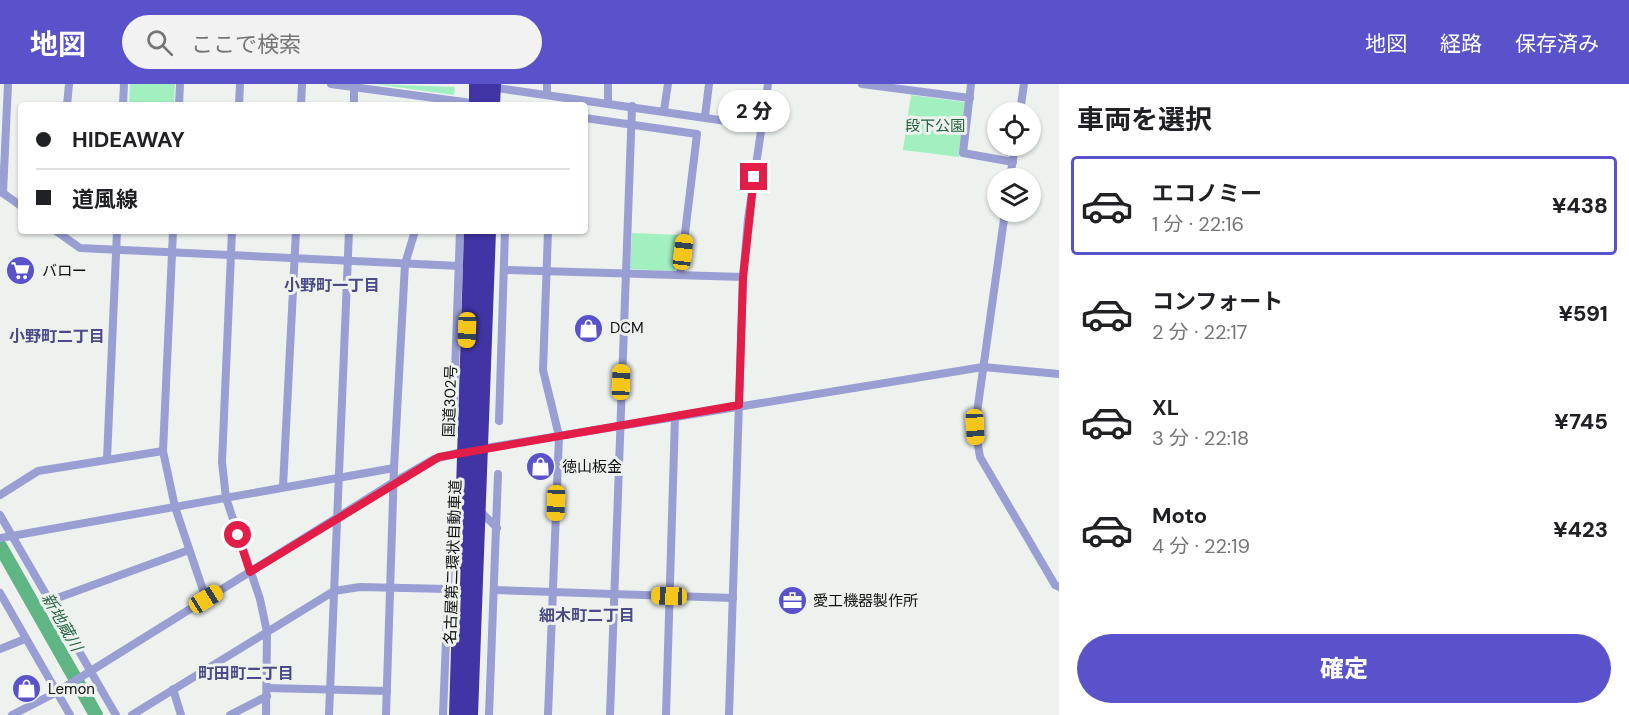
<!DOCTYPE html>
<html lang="ja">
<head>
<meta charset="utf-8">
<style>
  body { margin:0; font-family:"DM Sans","Noto Sans JP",sans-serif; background:#f2f2f2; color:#202124; height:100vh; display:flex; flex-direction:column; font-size:22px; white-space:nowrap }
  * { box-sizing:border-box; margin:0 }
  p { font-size:20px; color:#757577 }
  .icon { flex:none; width:33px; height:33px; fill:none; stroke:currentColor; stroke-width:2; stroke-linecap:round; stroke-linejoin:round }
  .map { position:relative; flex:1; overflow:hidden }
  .side { display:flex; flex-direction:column; background:#fff; width:570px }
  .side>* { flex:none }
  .guide { position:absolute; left:18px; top:18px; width:570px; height:132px; border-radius:6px; box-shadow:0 2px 4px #0004; display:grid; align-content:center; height:132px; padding:0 18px; background:#fff }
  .tools { position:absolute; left:987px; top:18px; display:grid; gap:12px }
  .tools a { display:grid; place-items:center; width:54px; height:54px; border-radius:50%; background:#fff; box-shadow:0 2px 4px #0004; font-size:30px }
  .end { position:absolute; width:27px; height:27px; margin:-14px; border:8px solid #e11d48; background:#fff; box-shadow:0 0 0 3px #fff }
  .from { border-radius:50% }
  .bubble { position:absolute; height:42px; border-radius:21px; background:#fff; box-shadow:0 2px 4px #0004; font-size:20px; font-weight:800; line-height:42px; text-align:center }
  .car { position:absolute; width:18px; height:36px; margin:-18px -9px; border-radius:8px; box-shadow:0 0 4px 2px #0007; background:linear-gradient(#f5c518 24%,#345 0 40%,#f5c518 0 76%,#345 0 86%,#f5c518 0) }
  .guide b { display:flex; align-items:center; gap:21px; height:57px; font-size:22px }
  .guide b+b { border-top:2px solid #e0e0e0 }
  .guide i { width:15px; height:15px; background:#202124 }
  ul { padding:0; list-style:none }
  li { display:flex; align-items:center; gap:18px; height:99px; margin:0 12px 9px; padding:0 6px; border:3px solid transparent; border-radius:6px }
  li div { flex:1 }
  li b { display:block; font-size:22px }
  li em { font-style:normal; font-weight:800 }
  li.active { border-color:#5952ca }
  li>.icon { width:54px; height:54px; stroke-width:1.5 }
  h2 { padding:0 18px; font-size:27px; line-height:72px }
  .action { display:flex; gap:12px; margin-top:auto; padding:12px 18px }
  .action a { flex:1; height:69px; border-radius:36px; background:#5952ca; color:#fff; font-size:24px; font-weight:800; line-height:69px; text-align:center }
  header { display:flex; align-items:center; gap:36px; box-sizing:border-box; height:84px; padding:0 30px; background:#5952ca; color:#fff }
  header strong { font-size:28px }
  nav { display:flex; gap:33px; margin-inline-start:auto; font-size:21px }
  .search { width:420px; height:54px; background:#f2f2f2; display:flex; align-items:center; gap:15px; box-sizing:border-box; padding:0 21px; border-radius:33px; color:#757577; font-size:22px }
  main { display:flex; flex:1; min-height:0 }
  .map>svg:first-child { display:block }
</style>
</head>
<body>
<header>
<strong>地図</strong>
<div class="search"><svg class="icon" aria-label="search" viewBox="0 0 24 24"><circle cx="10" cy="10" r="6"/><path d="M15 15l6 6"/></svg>ここで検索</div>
<nav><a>地図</a><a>経路</a><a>保存済み</a></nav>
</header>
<main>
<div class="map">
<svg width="1059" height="631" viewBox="0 0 1059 631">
  <rect width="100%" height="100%" fill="#edf2ef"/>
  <!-- green -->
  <g fill="#a2efbf">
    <path d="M130 0H175L174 21H129Z"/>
    <path d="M375 0 455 3 454 11Z"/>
    <path d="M911 11 964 18 966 21 959 73 903 66Z"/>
    <path d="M632 149 680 151 675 187 630 185Z"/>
  </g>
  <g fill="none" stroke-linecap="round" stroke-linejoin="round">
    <!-- river -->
    <path stroke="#60b584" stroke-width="14" d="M0 462 96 631"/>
    <!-- minor -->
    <g stroke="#999ed3" stroke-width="8">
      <path d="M331 0 479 20"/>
      <path d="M608 0V19"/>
      <path d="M862 0 970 14"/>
      <path d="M971 0 963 69 1013 78"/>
      <path d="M490 3 761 42"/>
      <path d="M547 10V0"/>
      <path d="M67 21 69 0"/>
      <path d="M123 21 124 0"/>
      <path d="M179 21 180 0"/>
      <path d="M239 21 240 0"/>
      <path d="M301 21 302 0"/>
      <path d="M354 21V0"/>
      <path d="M664 26 668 0"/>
      <path d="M1020 28 1024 0"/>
      <path d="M705 32 709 0"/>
      <path d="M585 34 697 50 680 191"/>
      <path d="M1010 94 1015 62"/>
      <path d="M0 107 21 122"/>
      <path d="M3 109 8 0"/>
      <path d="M1005 128 975 343 980 373 1055 501 1059 503"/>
      <path d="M56 147 80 164 459 182"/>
      <path d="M173 147 163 367 175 423 206 515"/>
      <path d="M232 147 222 378 226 414 260 515 267 548 266 631"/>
      <path d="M504 186 743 193"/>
      <path d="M499 337 505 147"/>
      <path d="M453 344 460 147"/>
      <path d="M479 365 983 283 1059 290"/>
      <path d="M107 375 117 147"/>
      <path d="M283 403 296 147"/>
      <path d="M0 411 38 387 163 367"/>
      <path d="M478 425 497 444"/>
      <path d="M0 431 116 631"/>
      <path d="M0 454 394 384"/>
      <path d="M495 506 733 514"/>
      <path d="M0 509 70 631"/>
      <path d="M52 516 189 466"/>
      <path d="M0 565 25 555"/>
      <path d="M267 604 387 607"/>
      <path d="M173 605 181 631"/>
      <path d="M12 631 57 608 394 398 434 375 466 367"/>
      <path d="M132 631 334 507 360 503 448 505"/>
      <path d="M230 631 267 612"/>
      <path d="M329 631 349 147"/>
      <path d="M386 631 394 384 405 180 415 147"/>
      <path d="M443 631 452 407"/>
      <path d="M489 631 498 390"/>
      <path d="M548 631 559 352 543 286 548 147"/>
      <path d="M610 631 632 22"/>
      <path d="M666 631 675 333"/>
      <path d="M729 631 743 193 748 135 768 0"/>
    </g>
    <!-- highway -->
    <g stroke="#4135a5" stroke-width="12">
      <path d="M475 21V0"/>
      <path d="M455 631 470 147"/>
    </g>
    <!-- highway-bridge -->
    <g stroke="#4135a5" stroke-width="12">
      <path d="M484 21 485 0"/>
      <path d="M494 21 495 0"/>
      <path d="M461 631 480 147"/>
      <path d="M472 631 490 147"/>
    </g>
  </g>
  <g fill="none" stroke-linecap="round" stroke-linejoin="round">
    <!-- route -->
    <path stroke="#e11d48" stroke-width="8" d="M238 451 250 488 439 373 739 321 743 194 754 93"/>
  </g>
  <!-- icons -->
  <defs>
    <symbol id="supermarket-disc" viewBox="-11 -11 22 22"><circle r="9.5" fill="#5952ca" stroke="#edf2ef"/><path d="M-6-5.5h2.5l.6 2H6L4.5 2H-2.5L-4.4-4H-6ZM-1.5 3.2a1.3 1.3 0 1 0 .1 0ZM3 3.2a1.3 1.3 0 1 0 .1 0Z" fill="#fff"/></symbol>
    <symbol id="shop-disc" viewBox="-11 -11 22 22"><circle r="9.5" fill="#5952ca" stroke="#edf2ef"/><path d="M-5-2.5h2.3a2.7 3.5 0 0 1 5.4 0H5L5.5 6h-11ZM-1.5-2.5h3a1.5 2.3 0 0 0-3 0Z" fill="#fff"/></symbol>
    <symbol id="office-disc" viewBox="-11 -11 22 22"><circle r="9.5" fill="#5952ca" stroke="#edf2ef"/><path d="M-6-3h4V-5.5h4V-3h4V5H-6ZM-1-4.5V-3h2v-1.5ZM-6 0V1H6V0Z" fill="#fff"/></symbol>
  </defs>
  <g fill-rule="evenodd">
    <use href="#supermarket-disc" x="4" y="170" width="33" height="33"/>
    <use href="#shop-disc" x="572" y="228" width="33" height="33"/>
    <use href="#shop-disc" x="524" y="366" width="33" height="33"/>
    <use href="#office-disc" x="776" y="500" width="33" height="33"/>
    <use href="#shop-disc" x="10" y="588" width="33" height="33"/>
  </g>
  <g text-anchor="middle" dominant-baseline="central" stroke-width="6" stroke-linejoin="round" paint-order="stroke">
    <!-- park labels -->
    <g font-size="15" fill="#23613f" stroke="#edf2ef">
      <text x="935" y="42">段下公園</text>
    </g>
    <!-- poi labels -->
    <g font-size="15" fill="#0e0f0e" stroke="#edf2ef" text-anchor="start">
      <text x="42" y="187">バロー</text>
      <text x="610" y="244">DCM</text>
      <text x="562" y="383">徳山板金</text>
      <text x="813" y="517">愛工機器製作所</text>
      <text x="48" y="605">Lemon</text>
    </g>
    <!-- street labels -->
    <g font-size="15" fill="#0e0f0e" stroke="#edf2ef">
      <text transform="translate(450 317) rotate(-88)">国道302号</text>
      <text transform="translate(453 478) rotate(-88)">名古屋第二環状自動車道</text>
    </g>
    <!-- neighbourhood labels -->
    <g font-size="16" font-weight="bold" fill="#494a87" stroke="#edf2ef">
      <text x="332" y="201">小野町一丁目</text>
      <text x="57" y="252">小野町二丁目</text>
      <text x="587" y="531">細木町二丁目</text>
      <text x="246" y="589">町田町二丁目</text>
    </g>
    <!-- water labels -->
    <g font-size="16" font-style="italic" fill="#286644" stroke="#edf2ef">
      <text transform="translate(62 538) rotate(60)">新地蔵川</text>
    </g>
  </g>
</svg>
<div class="tools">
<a><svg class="icon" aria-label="locate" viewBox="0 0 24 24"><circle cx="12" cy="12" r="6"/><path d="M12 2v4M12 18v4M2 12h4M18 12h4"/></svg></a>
<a><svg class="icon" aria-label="layers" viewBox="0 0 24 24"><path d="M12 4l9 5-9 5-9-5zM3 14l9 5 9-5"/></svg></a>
</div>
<i class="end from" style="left:238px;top:451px"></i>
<i class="end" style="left:754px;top:93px"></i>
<div class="bubble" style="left:718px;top:6px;width:72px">2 分</div>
<i class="car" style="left:683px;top:168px;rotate:7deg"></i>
<i class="car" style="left:467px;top:246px;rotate:182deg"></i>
<i class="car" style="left:621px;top:298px;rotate:2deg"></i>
<i class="car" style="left:975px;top:343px;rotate:177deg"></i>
<i class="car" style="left:556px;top:419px;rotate:182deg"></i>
<i class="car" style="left:669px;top:512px;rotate:272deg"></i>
<i class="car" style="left:206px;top:515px;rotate:58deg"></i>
<div class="guide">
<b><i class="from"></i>HIDEAWAY</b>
<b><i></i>道風線</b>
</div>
</div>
<section class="side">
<h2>車両を選択</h2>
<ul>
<li class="active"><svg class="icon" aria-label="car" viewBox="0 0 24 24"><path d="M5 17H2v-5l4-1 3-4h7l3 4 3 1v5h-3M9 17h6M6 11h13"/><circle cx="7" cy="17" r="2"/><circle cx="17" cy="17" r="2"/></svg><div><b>エコノミー</b><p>1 分 · 22:16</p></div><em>¥438</em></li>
<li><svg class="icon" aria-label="car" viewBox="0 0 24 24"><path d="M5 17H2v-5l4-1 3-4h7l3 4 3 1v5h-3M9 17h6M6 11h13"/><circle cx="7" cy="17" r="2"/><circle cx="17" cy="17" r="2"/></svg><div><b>コンフォート</b><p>2 分 · 22:17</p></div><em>¥591</em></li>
<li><svg class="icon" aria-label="car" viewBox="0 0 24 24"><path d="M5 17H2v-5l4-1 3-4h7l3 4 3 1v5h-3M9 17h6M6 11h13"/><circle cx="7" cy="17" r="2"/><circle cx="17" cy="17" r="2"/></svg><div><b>XL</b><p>3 分 · 22:18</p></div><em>¥745</em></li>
<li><svg class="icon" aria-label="car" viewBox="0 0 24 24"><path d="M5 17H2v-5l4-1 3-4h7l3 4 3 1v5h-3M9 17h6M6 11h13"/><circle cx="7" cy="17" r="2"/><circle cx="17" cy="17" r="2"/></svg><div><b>Moto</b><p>4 分 · 22:19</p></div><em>¥423</em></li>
</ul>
<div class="action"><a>確定</a></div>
</section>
</main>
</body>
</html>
